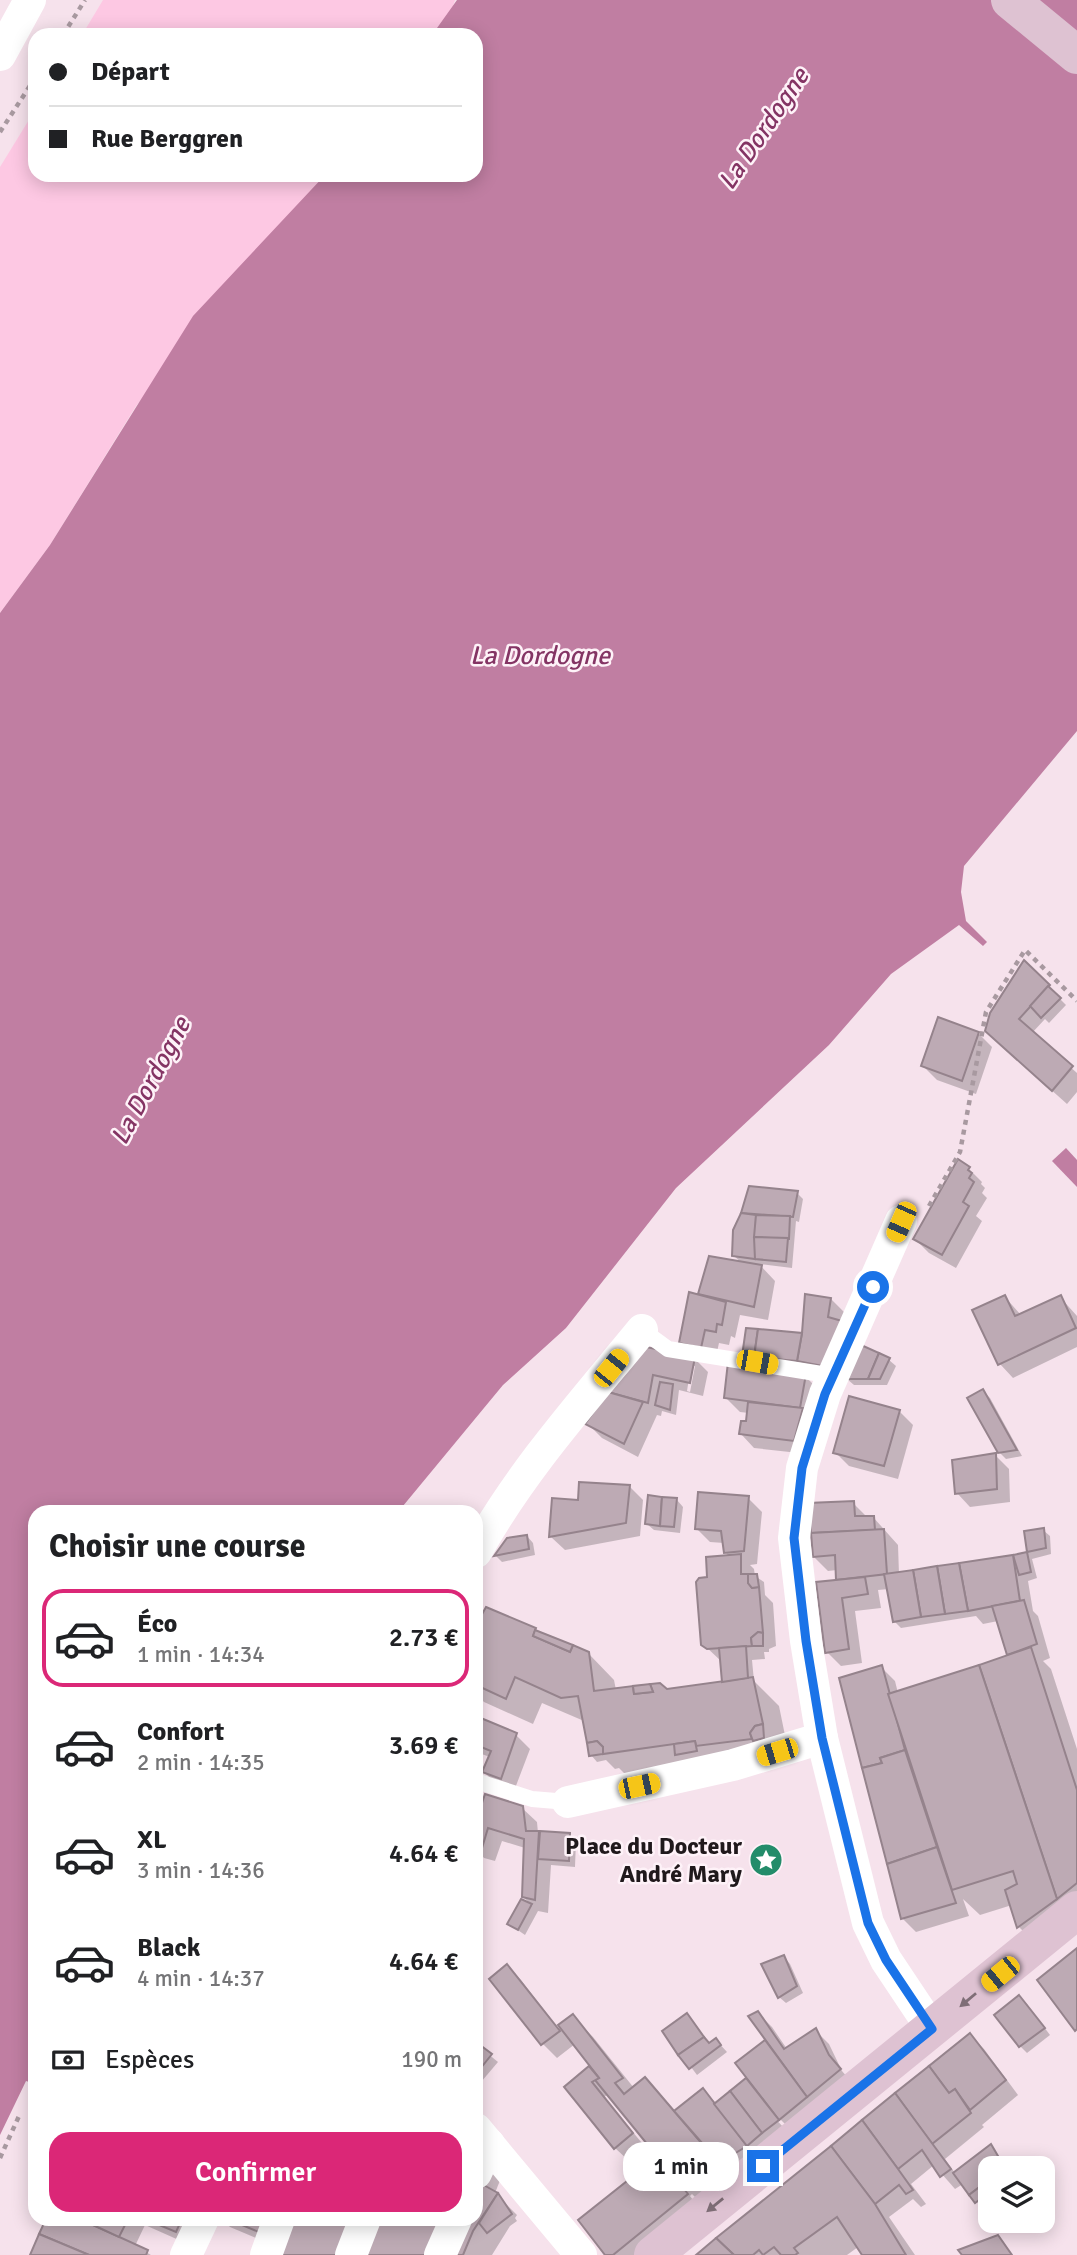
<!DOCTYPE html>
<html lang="fr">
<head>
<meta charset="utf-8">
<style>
  body { margin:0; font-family:Signika,sans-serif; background:#f6f6f6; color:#202124; height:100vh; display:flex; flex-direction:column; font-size:26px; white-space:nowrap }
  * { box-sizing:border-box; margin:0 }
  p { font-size:23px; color:#757577 }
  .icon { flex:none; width:38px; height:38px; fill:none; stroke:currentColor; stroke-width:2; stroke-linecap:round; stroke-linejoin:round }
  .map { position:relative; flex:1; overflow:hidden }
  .side { position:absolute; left:28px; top:1505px; width:455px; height:721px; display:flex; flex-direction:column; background:#fff; border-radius:21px; box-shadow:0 4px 18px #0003 }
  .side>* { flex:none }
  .top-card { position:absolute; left:28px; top:28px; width:455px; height:154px; border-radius:21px; box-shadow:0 4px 18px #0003; display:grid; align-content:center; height:154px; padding:0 21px; background:#fff }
  .buttons { position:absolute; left:978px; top:2156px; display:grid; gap:14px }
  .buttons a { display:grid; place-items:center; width:77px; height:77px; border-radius:14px; background:#fff; box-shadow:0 4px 18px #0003; font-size:35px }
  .end { position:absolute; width:32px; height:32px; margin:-16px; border:9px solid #1a73e8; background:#fff; box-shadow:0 0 0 4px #fff }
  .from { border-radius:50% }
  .bubble { position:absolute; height:49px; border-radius:21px; background:#fff; box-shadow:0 4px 18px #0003; font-size:23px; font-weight:600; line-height:49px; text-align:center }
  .car { position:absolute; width:21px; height:42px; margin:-21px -10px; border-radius:9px; box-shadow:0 0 5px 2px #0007; background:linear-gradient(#f5c518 24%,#345 0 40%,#f5c518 0 76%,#345 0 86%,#f5c518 0) }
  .top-card b { display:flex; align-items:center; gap:24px; height:66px; font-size:26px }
  .top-card b+b { border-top:2px solid #e0e0e0 }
  .top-card i { width:18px; height:18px; background:#202124 }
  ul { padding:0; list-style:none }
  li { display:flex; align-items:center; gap:21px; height:98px; margin:0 14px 10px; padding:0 7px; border:4px solid transparent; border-radius:21px }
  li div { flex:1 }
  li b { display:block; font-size:26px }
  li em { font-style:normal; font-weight:600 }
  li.current { border-color:#db2777 }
  li>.icon { width:63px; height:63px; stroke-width:1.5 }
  h2 { padding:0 21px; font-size:32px; line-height:84px }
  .pay { display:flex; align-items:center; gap:18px; height:77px; padding:0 21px; font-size:26px }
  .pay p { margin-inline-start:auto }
  .cta { display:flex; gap:14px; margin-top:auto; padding:14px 21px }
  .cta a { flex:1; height:80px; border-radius:21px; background:#db2777; color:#fff; font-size:28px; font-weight:600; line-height:80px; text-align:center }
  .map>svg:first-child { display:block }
</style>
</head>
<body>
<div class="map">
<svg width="1077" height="2255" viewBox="0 0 1077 2255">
  <rect width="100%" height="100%" fill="#f6e2ec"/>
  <!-- green -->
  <g fill="#fdc8e3">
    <path d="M103 0H455L452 9 432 35H82Z"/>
    <path d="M35 110V175H325L136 406 50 545 0 613V167Z"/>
  </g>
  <!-- water -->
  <g fill="#c07ea2">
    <path d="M457 0H1077V731L964 866 961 892 966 921 987 942 983 946 959 925 891 974 829 1045 676 1188 566 1328 503 1385 398 1512H35V2084L26 2081 0 2135V613L50 545 193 316 325 175H476V35H432Z"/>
    <path d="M1066 1148 1077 1160V1187L1052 1161Z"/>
  </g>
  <!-- shadow -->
  <g fill="#0003" fill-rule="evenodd">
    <path d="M1024 963 1066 1005 1049 1023 1045 1019 1032 1033 1077 1073V1092L1067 1104 1001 1045Z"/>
    <path d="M978 1033 992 1047 976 1094 937 1080 923 1066Z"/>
    <path d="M968 1168 982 1182 981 1184 985 1188 982 1193 987 1198 976 1216 982 1221 956 1268 929 1253 915 1239Z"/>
    <path d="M750 1188 797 1193 803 1199 799 1222 796 1221 792 1268 759 1264 775 1281 768 1320 740 1315 735 1338 731 1336 729 1345 719 1343 715 1361 695 1357 699 1296 710 1258 742 1263 734 1256Z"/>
    <path d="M1005 1297 1021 1315 1060 1297 1077 1316V1347L1013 1378 1000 1364Z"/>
    <path d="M831 1299 845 1313 842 1380 750 1362 801 1335Z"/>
    <path d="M642 1348 694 1358 708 1372 703 1396 679 1390 676 1415 662 1411 661 1416 657 1415 638 1457 602 1438 588 1424ZM691 1366H695L690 1392 687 1391Z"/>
    <path d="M862 1348 889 1360 896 1366 887 1385H854L847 1379Z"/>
    <path d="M805 1376 819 1390 808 1454 754 1448 741 1434 748 1423 749 1413 740 1412 726 1398Z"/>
    <path d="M983 1391 990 1398 1022 1456 1006 1459 999 1452Z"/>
    <path d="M899 1411 913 1425 898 1479 849 1466 835 1452Z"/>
    <path d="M995 1455 1009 1469 1010 1502 970 1507 957 1493Z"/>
    <path d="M629 1486 643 1500 640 1536 565 1550 551 1537 579 1501Z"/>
    <path d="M748 1498 762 1512 757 1564 750 1565 754 1569 755 1576 764 1582 765 1595 773 1603 776 1646 769 1649V1652H764L765 1659 752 1660 754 1681 779 1706 788 1750 631 1780 619 1768 615 1769 606 1760 597 1762 591 1755 584 1721 542 1703 533 1724 484 1702 476 1694V1627L535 1629 538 1633 588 1653 614 1680 616 1690 667 1691 726 1683 722 1662 703 1644 709 1579 730 1557 725 1552 724 1543 710 1542 696 1528Z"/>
    <path d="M677 1500 683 1507 680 1533 654 1530 647 1524Z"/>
    <path d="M853 1503 868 1518 873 1517 898 1545 899 1574 1028 1554 1026 1532 1043 1530 1050 1536 1051 1554 1032 1559 1037 1578 1028 1581 1033 1611 1038 1616 1050 1658 1043 1661 1051 1669 1077 1749V1929L1045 1953 1019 1927 1012 1905 980 1915 963 1899 969 1916 916 1932 902 1918 881 1667 895 1681 898 1693 1009 1656 998 1621 983 1624 976 1616 901 1628 894 1621 889 1589 878 1590 881 1608 855 1611 862 1663 841 1666 827 1652 838 1581 837 1570 828 1571 814 1557Z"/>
    <path d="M527 1536 533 1543 535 1555 502 1562 496 1556 508 1540Z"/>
    <path d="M476 1718 516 1735 530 1749 514 1791 498 1786 484 1772 490 1757 476 1752Z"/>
    <path d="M522 1808 537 1822 538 1833 541 1836 569 1835 576 1841 575 1867 551 1865 548 1913 538 1911 525 1935 509 1924 522 1901 533 1906 523 1897 525 1848 502 1841 495 1861 484 1858 476 1849V1827Z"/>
    <path d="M784 1957 790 1964 803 1993 786 2003 779 1997Z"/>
    <path d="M507 1966 521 1980 558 2028 573 2017 593 2037 634 2088 645 2079 676 2112 703 2090 717 2104 748 2078 737 2063 768 2040 758 2013 772 2027 787 2049 816 2031 829 2044 842 2071 853 2084 794 2133 774 2113 772 2115 784 2128 704 2206 692 2194 690 2196 700 2209 643 2255H607L641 2173 660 2156 609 2094 604 2097 646 2148 629 2161 615 2148 567 2087 592 2066 575 2044 557 2058 543 2044 492 1979Z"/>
    <path d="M1026 2003 1050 2035 1027 2053 1020 2046Z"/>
    <path d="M693 2022 710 2044 716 2040 727 2052 697 2075 664 2031Z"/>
    <path d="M970 2035 984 2049 1018 2095 982 2125 984 2127 945 2159 955 2173 991 2146 1007 2168H990V2203L983 2208 963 2184 955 2189 934 2165 911 2184 926 2204 921 2207 913 2199 889 2217 915 2255H864L858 2247 847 2255H698Z"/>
    <path d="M476 2044 498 2062 476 2088Z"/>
    <path d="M476 2153 501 2178 495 2193 517 2215 515 2218 517 2221 510 2226 492 2255H276L291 2219H476Z"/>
    <path d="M47 2219H202L190 2245 145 2225 135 2246 151 2255H32Z"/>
    <path d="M222 2219H285L275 2246 230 2227Z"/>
  </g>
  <!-- building -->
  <g fill="#bdaab4" stroke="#95838c" stroke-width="2">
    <path d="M1024 960 1050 985 1019 1019 1073 1066 1052 1091 985 1031 990 1013Z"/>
    <path d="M1048 986 1061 998 1041 1018 1030 1006Z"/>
    <path d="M938 1017 979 1032 962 1081 921 1066Z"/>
    <path d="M958 1159 970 1167 968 1170 972 1173 969 1178 974 1182 963 1202 969 1206 942 1255 913 1239Z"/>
    <path d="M749 1186 798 1191 793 1217 741 1213Z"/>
    <path d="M741 1213 756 1215 755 1259 732 1256 733 1230Z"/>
    <path d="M756 1215 790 1216 789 1239 754 1237Z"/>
    <path d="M754 1237 788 1238 786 1262 755 1259Z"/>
    <path d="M709 1256 762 1265 754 1307 698 1294Z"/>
    <path d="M689 1292 726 1302 722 1325 717 1324 716 1332 705 1330 701 1348 679 1343Z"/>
    <path d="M805 1294 831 1298 828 1317 842 1321 828 1367 797 1361 802 1333Z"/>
    <path d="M1005 1295 1015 1316 1061 1295 1076 1328 998 1365 972 1310Z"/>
    <path d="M746 1328 758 1329 754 1357 742 1356Z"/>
    <path d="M758 1329 802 1333 797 1361 754 1357Z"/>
    <path d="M861 1345 879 1353 868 1379H845Z"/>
    <path d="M641 1346 695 1357 690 1383 653 1375 648 1403 608 1392Z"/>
    <path d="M879 1353 890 1358 880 1379H868Z"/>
    <path d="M728 1362 806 1374 800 1408 724 1398Z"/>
    <path d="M660 1382 673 1384 670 1410 655 1405Z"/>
    <path d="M983 1389 998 1416 1017 1450 998 1453 967 1398Z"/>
    <path d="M608 1392 643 1402 624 1444 585 1424Z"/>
    <path d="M849 1396 900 1410 884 1466 833 1453Z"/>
    <path d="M748 1402 803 1408 794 1441 739 1434 741 1421H746Z"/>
    <path d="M996 1453 997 1489 955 1494 952 1460Z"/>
    <path d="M579 1482 630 1485 626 1523 549 1537 552 1498 578 1500Z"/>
    <path d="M698 1492 749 1496 744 1551 724 1553 721 1531 695 1529Z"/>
    <path d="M648 1495 662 1497 660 1526 645 1524Z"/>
    <path d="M662 1497 677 1498 674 1527 660 1526Z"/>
    <path d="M854 1501 855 1516H874L875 1530 811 1533 808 1503Z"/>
    <path d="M1044 1528 1046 1548 1027 1552 1024 1531Z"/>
    <path d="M884 1529 887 1574 836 1580 835 1555 813 1557 811 1533Z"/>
    <path d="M527 1535 529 1549 494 1556 507 1538Z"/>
    <path d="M1027 1552 1031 1572 1019 1575 1013 1555Z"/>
    <path d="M741 1554V1574H748V1583L752 1588 759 1587 763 1633 758 1632 751 1638 752 1646 707 1649 701 1645 696 1582 699 1578 707 1577 706 1557Z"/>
    <path d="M1013 1555 1020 1601 968 1611 959 1563Z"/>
    <path d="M959 1563 968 1611 945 1614 937 1566Z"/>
    <path d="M937 1566 945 1614 921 1617 913 1570Z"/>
    <path d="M913 1570 921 1617 893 1622 884 1574Z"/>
    <path d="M748 1574H757L759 1587 752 1588 748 1583Z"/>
    <path d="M865 1577 868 1594 842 1598 849 1649 825 1653 816 1582Z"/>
    <path d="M1024 1600 1037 1644 1007 1655 992 1606Z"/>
    <path d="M486 1607 536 1628 533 1636 570 1652 573 1645 589 1652 594 1691 633 1686 634 1694 653 1692 650 1684 660 1683 667 1689 753 1677 763 1724 755 1726 750 1733 752 1739 696 1746 695 1741 603 1754V1747L597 1741 587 1743 578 1696 561 1698 515 1677 506 1699 476 1685V1625Z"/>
    <path d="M535 1630 573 1645 570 1652 533 1636Z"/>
    <path d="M758 1632 763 1633V1646H752L751 1638Z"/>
    <path d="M746 1646 748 1678 722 1682 719 1648Z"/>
    <path d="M1031 1647 1077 1790V1883L1057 1899 979 1665Z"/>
    <path d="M882 1665 905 1750 880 1758 882 1763 862 1768 839 1678Z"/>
    <path d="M979 1665 1057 1899 1017 1928 1005 1890 1017 1884 1013 1871 952 1890 888 1694Z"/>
    <path d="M650 1684 653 1692 634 1694 633 1686Z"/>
    <path d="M476 1716 517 1733 501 1779 482 1772 491 1751 476 1745Z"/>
    <path d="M763 1724 764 1738 753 1741 750 1733 755 1726Z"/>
    <path d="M597 1741 603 1747V1754L589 1756 587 1743Z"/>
    <path d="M695 1741 697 1751 675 1755 674 1744Z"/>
    <path d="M905 1750 937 1847 887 1864 862 1768 882 1763 880 1758Z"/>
    <path d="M485 1794 523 1806 526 1831H539L535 1900 522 1897 524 1839 488 1828 482 1848 476 1846V1821Z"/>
    <path d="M540 1831 570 1833 569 1861 538 1859Z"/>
    <path d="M937 1847 956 1903 901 1919 887 1864Z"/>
    <path d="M521 1899 532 1904 518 1930 507 1924Z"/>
    <path d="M1077 1948V2029L1075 2031 1037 1980Z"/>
    <path d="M784 1955 797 1986 778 1998 761 1964Z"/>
    <path d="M507 1964 560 2031 541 2045 489 1979Z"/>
    <path d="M1019 1995 1045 2028 1019 2047 994 2015Z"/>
    <path d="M758 2011 784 2049 816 2028 829 2055 841 2069 807 2097 748 2016Z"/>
    <path d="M687 2013 704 2037 678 2055 662 2031Z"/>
    <path d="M573 2014 623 2078 615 2083 624 2094 645 2077 715 2159 682 2187 595 2080 599 2078 558 2025Z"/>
    <path d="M970 2033 1006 2080 970 2110 955 2089 949 2093 929 2066Z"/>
    <path d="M704 2037 709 2043 716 2038 721 2045 689 2069 678 2055Z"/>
    <path d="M765 2040 807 2097 779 2120 735 2063Z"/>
    <path d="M476 2042 492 2054 476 2074Z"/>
    <path d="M589 2066 599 2078 592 2082 633 2133 614 2149 564 2087Z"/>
    <path d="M929 2066 949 2093 955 2089 971 2113 932 2144 895 2093Z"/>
    <path d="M746 2078 779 2120 762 2133 730 2091Z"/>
    <path d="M703 2088 747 2146 729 2157 731 2160 723 2167 674 2111Z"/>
    <path d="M730 2091 762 2133 747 2146 714 2104Z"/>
    <path d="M895 2093 951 2169 940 2177 922 2150 898 2169 862 2120Z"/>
    <path d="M862 2120 898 2169 913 2190 906 2194 899 2185 875 2204 831 2146Z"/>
    <path d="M991 2144 1005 2168H990V2179L969 2195 953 2173Z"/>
    <path d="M831 2146 875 2204 906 2255H862L837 2217 794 2248 798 2253 795 2255H781L774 2247 763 2255 759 2250 753 2255H734L716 2238Z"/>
    <path d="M658 2156 688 2194 613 2255H605L578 2220 632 2177 628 2172 636 2165 640 2171Z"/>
    <path d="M990 2179V2192L975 2203 969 2195Z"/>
    <path d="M480 2183 498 2193 473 2231 463 2255H449L465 2219H476V2192Z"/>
    <path d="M498 2193 512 2214 487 2233 479 2223Z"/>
    <path d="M46 2219H80L148 2250 146 2255H89L39 2234Z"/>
    <path d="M80 2219H128L119 2237Z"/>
    <path d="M145 2219H182L176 2232Z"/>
    <path d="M228 2219H266L261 2233Z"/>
    <path d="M289 2219H336L352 2226 339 2255H275Z"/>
    <path d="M373 2219H447L432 2255H358Z"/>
    <path d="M39 2234 89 2255H30Z"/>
    <path d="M998 2235 1012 2255H962L958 2250Z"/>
    <path d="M716 2238 734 2255H696Z"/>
  </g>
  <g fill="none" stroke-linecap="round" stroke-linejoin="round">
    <!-- path -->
    <g stroke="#a899a0" stroke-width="4.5" stroke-dasharray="5 5" stroke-linecap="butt">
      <path d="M63 35 85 0"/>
      <path d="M0 132 35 78"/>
      <path d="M929 1206 960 1152 986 1012 1025 950 1077 1001"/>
      <path d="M0 2158 19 2116"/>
    </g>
    <!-- service -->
    <g stroke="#fff" stroke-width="16">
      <path d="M642 1330 668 1349 834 1376"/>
      <path d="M476 1781 532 1799 568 1802"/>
    </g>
    <!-- minor -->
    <g stroke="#fff" stroke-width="32">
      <path d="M0 55 30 0"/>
      <path d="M901 1221 825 1394 802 1468 794 1538 806 1641 822 1738 868 1923 886 1960 932 2029"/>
      <path d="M476 1552C521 1471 583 1402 642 1330"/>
      <path d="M568 1802 733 1765 822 1738"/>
      <path d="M476 2129 581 2255"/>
      <path d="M476 2173 489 2144"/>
      <path d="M186 2255 203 2219"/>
      <path d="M266 2255 279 2219"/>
      <path d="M351 2255 365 2219"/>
      <path d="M440 2255 456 2219"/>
    </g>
    <!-- secondary -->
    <g stroke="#dec2d2" stroke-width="38">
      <path d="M1010 0 1077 55"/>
      <path d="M653 2255 1077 1910"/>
    </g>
  </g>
  <!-- one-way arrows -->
  <defs><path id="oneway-solid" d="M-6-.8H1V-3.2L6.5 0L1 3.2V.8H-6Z" transform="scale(1.75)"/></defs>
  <g fill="#7f6e77">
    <use href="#oneway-solid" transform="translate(968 2000) rotate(140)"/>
    <use href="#oneway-solid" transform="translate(715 2205) rotate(141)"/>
  </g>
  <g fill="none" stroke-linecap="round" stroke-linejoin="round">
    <!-- route -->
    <path stroke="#1a73e8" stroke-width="9" d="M763 2166 932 2029 886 1960 868 1923 822 1738 806 1641 794 1538 802 1468 825 1394 873 1287"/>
  </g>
  <!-- icons -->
  <defs>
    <symbol id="sight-disc" viewBox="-11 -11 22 22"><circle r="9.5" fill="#238c6a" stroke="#fef2f8"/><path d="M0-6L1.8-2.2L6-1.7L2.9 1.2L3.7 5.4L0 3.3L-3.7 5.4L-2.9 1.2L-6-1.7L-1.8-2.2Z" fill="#fff"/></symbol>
  </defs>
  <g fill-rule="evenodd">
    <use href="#sight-disc" x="747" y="1841" width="38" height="38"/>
  </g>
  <g text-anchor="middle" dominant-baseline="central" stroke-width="5" stroke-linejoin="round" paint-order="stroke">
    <!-- poi labels -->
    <g font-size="24" font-weight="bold" fill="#20191c" stroke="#fef2f8" text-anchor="end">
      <text x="742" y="1846">Place du Docteur<tspan x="742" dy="28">André Mary</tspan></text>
    </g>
    <!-- water labels -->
    <g font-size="26" font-style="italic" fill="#843464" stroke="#fef2f8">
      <text transform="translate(764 129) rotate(-56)">La Dordogne</text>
      <text x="540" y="656">La Dordogne</text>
      <text transform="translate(151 1081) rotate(-62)">La Dordogne</text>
    </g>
  </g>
</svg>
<div class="buttons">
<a><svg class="icon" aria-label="layers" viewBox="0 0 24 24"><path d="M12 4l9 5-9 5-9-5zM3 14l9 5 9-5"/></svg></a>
</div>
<i class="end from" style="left:873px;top:1287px"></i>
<i class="end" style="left:763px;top:2166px"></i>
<div class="bubble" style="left:623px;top:2142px;width:116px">1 min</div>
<i class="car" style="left:901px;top:1222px;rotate:204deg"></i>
<i class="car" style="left:757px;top:1362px;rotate:100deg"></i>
<i class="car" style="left:611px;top:1368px;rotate:39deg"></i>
<i class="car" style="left:777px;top:1752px;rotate:253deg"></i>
<i class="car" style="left:639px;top:1786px;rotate:78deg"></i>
<i class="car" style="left:1000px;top:1974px;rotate:231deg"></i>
<div class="top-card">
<b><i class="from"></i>Départ</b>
<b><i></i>Rue Berggren</b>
</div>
<section class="side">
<h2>Choisir une course</h2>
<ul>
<li class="current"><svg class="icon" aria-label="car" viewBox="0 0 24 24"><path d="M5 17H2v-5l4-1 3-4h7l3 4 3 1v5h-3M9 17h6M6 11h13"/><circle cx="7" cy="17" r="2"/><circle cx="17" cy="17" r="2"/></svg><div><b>Éco</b><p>1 min · 14:34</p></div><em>2.73 €</em></li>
<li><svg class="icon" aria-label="car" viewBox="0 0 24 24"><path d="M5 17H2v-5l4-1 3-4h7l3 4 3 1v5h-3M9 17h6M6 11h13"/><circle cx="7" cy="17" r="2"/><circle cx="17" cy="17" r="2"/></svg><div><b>Confort</b><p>2 min · 14:35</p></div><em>3.69 €</em></li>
<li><svg class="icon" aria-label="car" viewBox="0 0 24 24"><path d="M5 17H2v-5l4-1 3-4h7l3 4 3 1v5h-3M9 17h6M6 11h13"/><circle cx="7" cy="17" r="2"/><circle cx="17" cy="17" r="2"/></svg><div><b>XL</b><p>3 min · 14:36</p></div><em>4.64 €</em></li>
<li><svg class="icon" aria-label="car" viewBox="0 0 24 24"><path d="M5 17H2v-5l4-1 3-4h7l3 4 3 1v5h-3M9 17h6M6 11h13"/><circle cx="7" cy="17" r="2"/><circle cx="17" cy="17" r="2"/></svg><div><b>Black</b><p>4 min · 14:37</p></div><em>4.64 €</em></li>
</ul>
<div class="pay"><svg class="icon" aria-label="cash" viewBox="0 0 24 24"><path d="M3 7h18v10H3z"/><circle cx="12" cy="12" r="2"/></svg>Espèces<p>190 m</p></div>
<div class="cta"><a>Confirmer</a></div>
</section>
</div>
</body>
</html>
